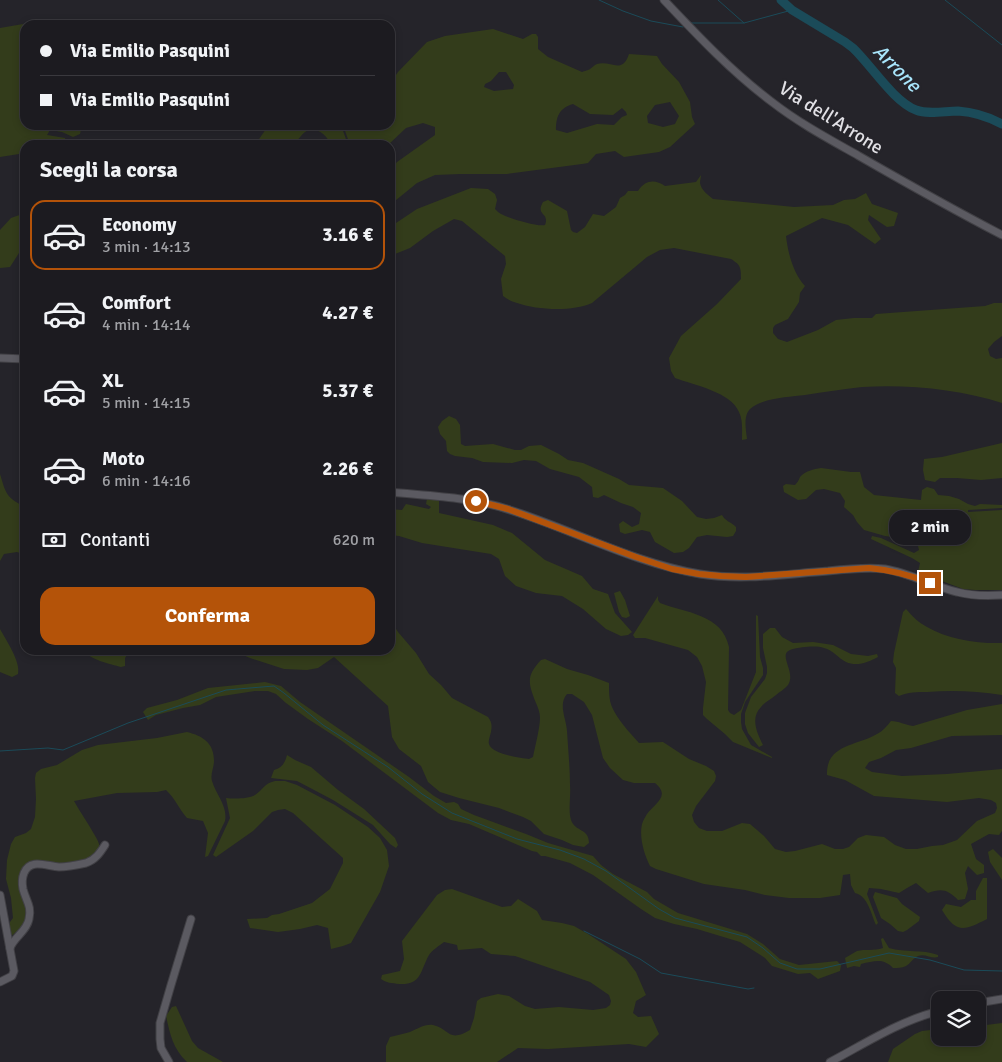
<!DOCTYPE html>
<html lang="it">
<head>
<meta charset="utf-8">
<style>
  body { margin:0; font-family:Signika,sans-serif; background:#29282d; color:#f1f3f6; height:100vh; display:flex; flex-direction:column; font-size:19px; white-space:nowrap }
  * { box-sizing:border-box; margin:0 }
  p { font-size:16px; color:#a0a1a5 }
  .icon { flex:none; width:28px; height:28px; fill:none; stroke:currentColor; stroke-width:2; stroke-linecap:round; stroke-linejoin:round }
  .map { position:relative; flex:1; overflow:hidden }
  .sheet { position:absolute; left:20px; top:140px; width:375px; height:515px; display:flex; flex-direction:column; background:#1c1b20; border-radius:15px; box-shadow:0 2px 8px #0003,0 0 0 1px #3a393e }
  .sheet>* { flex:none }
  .banner { position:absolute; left:20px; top:20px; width:375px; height:110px; border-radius:15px; box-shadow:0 2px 8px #0003,0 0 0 1px #3a393e; display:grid; align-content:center; height:110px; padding:0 20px; background:#1c1b20 }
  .buttons { position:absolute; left:931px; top:991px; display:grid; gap:10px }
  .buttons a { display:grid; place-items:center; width:55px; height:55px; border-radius:10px; background:#1c1b20; box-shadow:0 2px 8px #0003,0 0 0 1px #3a393e; font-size:25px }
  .end { position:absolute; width:22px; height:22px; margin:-11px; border:6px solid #b45309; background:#fff; box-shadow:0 0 0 2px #fff }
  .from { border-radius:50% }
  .bubble { position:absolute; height:35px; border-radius:15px; background:#1c1b20; box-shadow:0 2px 8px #0003,0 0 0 1px #3a393e; font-size:16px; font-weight:700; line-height:35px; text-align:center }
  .banner b { display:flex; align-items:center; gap:18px; height:48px; font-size:19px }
  .banner b+b { border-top:1px solid #3a393e }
  .banner i { width:12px; height:12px; background:#f1f3f6 }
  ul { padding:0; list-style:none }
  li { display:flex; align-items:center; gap:15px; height:70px; margin:0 10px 8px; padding:0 10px; border:2px solid transparent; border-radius:15px }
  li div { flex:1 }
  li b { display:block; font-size:19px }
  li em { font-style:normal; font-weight:700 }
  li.current { border-color:#b45309 }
  li>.icon { width:45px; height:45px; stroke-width:1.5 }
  h2 { padding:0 20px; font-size:22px; line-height:60px }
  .pay { display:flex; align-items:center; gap:12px; height:55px; padding:0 20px; font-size:19px }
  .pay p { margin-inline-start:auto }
  .action { display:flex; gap:10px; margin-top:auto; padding:10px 20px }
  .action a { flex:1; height:58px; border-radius:15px; background:#b45309; color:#fff; font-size:20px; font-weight:700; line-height:58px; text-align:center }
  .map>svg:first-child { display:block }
</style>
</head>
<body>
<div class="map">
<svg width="1002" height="1062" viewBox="0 0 1002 1062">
  <rect width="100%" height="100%" fill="#25242a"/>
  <!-- green -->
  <g fill="#333c1b" fill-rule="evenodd">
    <path d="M86 22 109 25H25V90L19 93 25 100V125H82L80 134 73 137 62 132 50 130 47 135 65 138 67 145H25V150L19 154 0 157V28L29 23Z"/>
    <path d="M493 29 523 39 532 34H536L538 37V49L548 57 582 72C584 71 589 70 590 69 593 67 594 65 597 64 611 60 622 75 629 54L657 56 662 64 679 82 690 102 692 117 695 124 670 147 659 152 624 157 615 151 596 154 588 163 582 164 507 174H460L435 175 417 183 390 205V171L397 162 435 135V127L423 123 406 128 388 145H350L343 125H390V84L398 72 427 42 445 36ZM499 72H506L514 85 513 89 494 91 484 87 485 84 491 81ZM670 102 679 116 675 124 663 127 648 123 647 116 655 105ZM573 104 590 114 613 115 622 108 626 112 627 115 622 117 614 125 597 124 567 133 556 130C556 117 559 108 573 104Z"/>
    <path d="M272 125H341L348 145H331C327 135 316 125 305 132 301 135 297 141 294 145H255L266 129Z"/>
    <path d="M701 175C701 177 700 180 700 183 701 190 708 195 713 199L794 207 833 205 844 200 855 199 866 193 872 204 898 213 894 226 887 227 869 215 868 220 881 239 875 244 848 225 822 218 786 236C788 253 793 273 805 286L800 293 799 302 788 319 775 325 773 328V333L778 339 787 342 818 330 836 320 854 318H872L876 314 985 306 994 303H1002V336L994 342 988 349 990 356 996 359 1002 358V403C960 389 906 384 862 387 843 389 824 392 805 395 789 397 762 398 750 409 743 416 746 430 747 439L742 440C742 431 743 420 739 412 731 392 694 385 675 378L671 371 669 358 681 336 717 304 741 279C741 268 741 265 731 259L674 248 660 250 647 257 592 303C572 312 537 310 517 303 512 302 507 299 503 296L501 279 506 264 505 256 462 221 454 219 433 231 410 248 390 256V227L417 209 471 188 488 189 495 194 497 200 495 209C497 211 499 213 501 214 509 218 537 227 545 225 550 212 535 216 543 202L548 200 567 211 571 230 573 232 577 233 585 227 593 214 604 216 616 207 620 198 625 195 628 191H638C645 180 655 179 665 186L696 182Z"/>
    <path d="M25 213V250L19 253 10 267 0 268V230L11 218Z"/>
    <path d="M449 416 456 419 460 425 461 444 465 446 493 444 515 450H521L529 446 541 445 559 454 568 460 583 463 619 479 629 485 663 488 682 501 697 517 706 519 714 518 722 515C725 521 731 522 736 527V531L733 536 727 537 707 535 697 537 689 548 683 552 674 553 655 542 650 532 642 530 625 534 620 532 619 524 623 521 632 527 639 524 641 513 633 507 621 503 604 495 598 498 593 497 592 487 579 477 550 469 536 461 524 460 512 463 483 462 472 458 455 456 450 454 447 451 446 441 440 434 438 427 442 421Z"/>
    <path d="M1002 443V478L981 480 957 478H940L935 482 925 480 923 470 924 459 942 457Z"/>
    <path d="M821 468 851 472H860L864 487 874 495 921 500 922 490 927 487 934 489 938 495 949 496 959 499 968 504 975 506 980 504 1002 505V508L968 510V512L1002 510V590H975L963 589 918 572 920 563 912 558 871 539 872 536 881 538 914 553 919 550 918 546 914 540 885 536 864 530 857 522 853 515 844 507 845 501 840 493 824 489 816 490 806 499 798 500 784 492 783 486 786 484 795 485C797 483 799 480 800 477 805 471 814 469 821 468Z"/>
    <path d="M0 474C6 494 6 497 25 507V555L17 552 4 554 0 561Z"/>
    <path d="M427 499H439V513L493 525 512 533 545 560 582 576 593 589 608 594 615 613 632 632 628 635 621 636 606 629 583 609 562 596 536 593 516 586 505 576 499 559 491 554 422 543 399 536 390 535V509L402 510 406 504 429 509 431 507 426 504Z"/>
    <path d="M620 591 625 600 630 616 626 618 622 617 619 612 614 593Z"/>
    <path d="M658 596V600L660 603C686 613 722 614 729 647L728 710 730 713 734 715 741 710 756 672V615L758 616 760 657 763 668V675L745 702 741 714V722L742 729 751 745 772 757V758L733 742 725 734 707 719 703 715V708L706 682 702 666 697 657 688 650 645 638H635L633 635Z"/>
    <path d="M906 609C912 616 919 623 927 627 947 639 979 644 1002 643V695C977 691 952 690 927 692 917 692 908 692 899 696L895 693 896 668 893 662 894 653 903 612Z"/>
    <path d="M390 619 398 632 416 653 429 674 441 685 452 698 488 717C492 722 492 726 491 732 490 736 488 741 489 744 491 754 521 758 529 759L533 757C535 746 540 728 540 718 540 712 538 708 536 703 528 683 526 676 541 660L545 659 567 669 588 675 609 683C609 691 609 700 612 707 617 719 630 733 639 743L663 742 689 759 706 766 714 771 716 776 715 781 696 806 692 815 694 822 699 828 707 831H722L742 823 750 824 764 836 775 849 786 852 795 851 822 844 835 849H843L849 847 858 838 866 835 884 837 895 845 906 849H917L932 846 943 845 957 840 977 821 995 813 997 808 996 803 991 800 979 798 947 802 874 796 845 780 827 775C826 744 857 746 877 734 883 731 887 726 891 721 899 721 905 725 913 726L967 710 1002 704V735L952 736 911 748 896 750 881 758 869 762 865 768 872 772 902 776 947 774 1002 769V831L999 835 989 834 971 844 976 859 984 865V873L977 875 968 866 965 873 968 889 965 899 958 900C948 890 942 888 928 893L916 883 907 888 899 893 881 889 869 888 867 894 878 923 876 925C871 914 868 896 855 893L851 885 850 874 843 875 840 895 820 898H789L765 895 745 890 704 884 656 869 650 866C644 854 639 837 642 824 643 821 645 817 647 814 655 803 671 796 655 783H634L623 780 610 768 603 758 592 715 584 702 572 694H567C558 704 566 718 567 731 568 749 570 767 570 785 571 795 568 811 571 820 575 832 589 828 589 843L584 847 573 845 562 840 544 834 531 821 523 817 499 808 459 798 440 792 428 782 421 766 399 749 392 737 388 706 334 657 318 668 307 670 284 669 250 658 231 650H390Z"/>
    <path d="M770 628H775L782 637 793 643 813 642 833 645 851 654 868 656 877 654 878 657C869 662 857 667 846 662 838 658 833 650 824 648 816 645 801 647 793 649 775 653 797 671 788 685 785 689 779 692 776 695 771 699 765 702 761 707 750 718 757 733 763 745L759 747 748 733 745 724V713L751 697 765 679 767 673V667L763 648V634Z"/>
    <path d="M0 629C6 640 21 662 18 674L12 677 0 672Z"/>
    <path d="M84 650H128L129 652 125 658V666L121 667C111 664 89 660 84 650Z"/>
    <path d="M265 682 281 686 300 702 409 777 434 796 446 803 454 802 458 804 461 809 474 815 526 834 548 843 593 856 601 865 613 874 647 892 654 899 678 913 747 934 763 944 780 959 799 965 837 961 841 965 840 971 818 979 810 973 798 974 772 966 765 958 740 942 697 929 674 924 655 918 641 909 593 875 570 863 545 856H541L537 852 532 851 469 824 451 820 438 813 342 741 308 719 286 703 276 694 268 691H255L216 697 200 705 183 708 156 715 148 720 143 712 147 708 177 700 208 688Z"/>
    <path d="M187 732C203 736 214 743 214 761 214 768 210 774 212 781 216 795 228 806 225 821L208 856 205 857 208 833 203 821 187 818C179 809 175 798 166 790L157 792 117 793 74 801C80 812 88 823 94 834 96 837 98 841 99 844 101 861 69 863 58 863 52 863 45 860 39 861 33 861 26 864 22 869 11 883 33 905 26 920 22 927 15 933 10 937V922L13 918 11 898 6 879 7 860 11 844 15 837 26 833 31 829 35 817 36 799 35 778 36 773 41 769 57 765 82 750 98 745 157 738Z"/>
    <path d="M287 755 295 760 311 767 338 790 364 809 395 838 398 845 396 848 390 844 373 825 333 800 297 781 271 778 274 770C282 768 285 763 287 755Z"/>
    <path d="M275 781H285L297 785 335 805 368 827 380 838 387 850 389 866 380 892 351 943 343 946 331 949 328 928 317 925 300 929 278 932 250 928 247 919 267 918 272 915 279 914 312 903 330 889 343 863V858L293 813 285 809 278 810 272 812 253 831 216 857 213 855 230 818 226 798C234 799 248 799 255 795 264 789 263 784 275 781Z"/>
    <path d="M993 849 1002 858V880L990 862 988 852Z"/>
    <path d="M983 878H987V919C965 930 957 935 942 910L946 904 961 907 971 900H976V891Z"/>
    <path d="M452 889 502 907 511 906 518 899 537 911 542 920 562 923 574 926 588 934 626 959 636 972 646 995 636 1001 633 1013 638 1017 651 1016 659 1034 646 1047 629 1044 548 1049 518 1048 497 1062H386V1046L390 1037C397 1035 404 1034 410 1032 418 1029 424 1024 433 1025 450 1029 448 1043 470 1030L474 1018 477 1001 481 998 498 994 509 996 525 1006 535 1009 559 1007 593 1010 606 1008 610 1005 611 1001 609 995 590 982 515 956 491 954 482 948 458 950 457 945 444 942C439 946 432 950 429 955 420 971 422 985 399 984 392 983 386 983 381 979L382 975 400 971 404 959 402 941 437 895 445 890Z"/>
    <path d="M875 892 897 898 902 904 920 917 919 921 907 930 903 932 898 931 890 924 881 918 873 897Z"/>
    <path d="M883 938 889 948C905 953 922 949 938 955V957C931 959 925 953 918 956 913 958 910 964 906 966 902 968 897 968 893 968 883 958 875 961 861 964L860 967 854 966 847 968 845 958C849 956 853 953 857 951 865 949 874 951 883 948L881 939Z"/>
    <path d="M176 1006 192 1041 198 1048 223 1062H187C173 1049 170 1034 166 1016L172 1007Z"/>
    <path d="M1002 1023V1062H888L893 1049 915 1034 922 1031 940 1029V1038H978V1026Z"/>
  </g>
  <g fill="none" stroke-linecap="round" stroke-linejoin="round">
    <!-- stream -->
    <g stroke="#1b4b59" stroke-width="1">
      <path d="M599 0 623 11 651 21 683 27"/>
      <path d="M718 0 744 23"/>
      <path d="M945 0 1002 45"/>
      <path d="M691 23H744L792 10"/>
      <path d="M0 751 48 748 63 750 128 723 226 690 274 686 284 693 323 725 388 767 422 794 452 813 517 839 560 850 584 859 606 871 659 909 675 918 747 937 763 948 780 963 797 969H820L889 953 930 960 964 970 1002 971"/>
      <path d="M584 931 640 959 661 973 748 989 754 988"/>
    </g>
    <!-- river -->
    <path stroke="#1b4b59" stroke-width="9" d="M781 0 792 10 845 42 853 48C871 65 894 102 916 110 928 115 945 111 958 111 972 112 989 117 1002 124"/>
    <defs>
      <g id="minor">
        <path d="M664 0C698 36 732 72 772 102 799 123 829 139 859 156 906 183 954 210 1002 235"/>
        <path d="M0 358 25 359"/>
        <path d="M390 492C430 496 472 497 510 510 573 530 634 563 700 574 742 581 785 574 828 571 847 569 866 567 885 569 910 573 932 586 957 592 972 596 987 596 1002 595"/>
        <path d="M0 895 14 971 12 976 0 982"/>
        <path d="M10 948C14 937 27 931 29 919 32 906 26 901 23 889 22 884 22 878 24 873 30 858 46 866 59 867 68 867 77 865 86 863 95 860 100 853 105 845"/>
        <path d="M978 1003 1002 999"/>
        <path d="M169 1062 161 1048 160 1039V1023L171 985 191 919"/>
        <path d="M830 1062C866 1043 901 1020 940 1011"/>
      </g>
    </defs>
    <!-- minor casing -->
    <use href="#minor" stroke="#414045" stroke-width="9"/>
    <!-- minor -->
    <use href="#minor" stroke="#5b5a61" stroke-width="7"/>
  </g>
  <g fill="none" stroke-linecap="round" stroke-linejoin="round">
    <!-- route -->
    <path stroke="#b45309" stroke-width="6" d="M476 501 508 509 636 557 672 569 699 574 721 576 746 577 869 568C891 570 910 575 930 583"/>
  </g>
  <g text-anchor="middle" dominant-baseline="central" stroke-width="5" stroke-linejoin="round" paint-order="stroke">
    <!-- street labels -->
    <g font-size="19" fill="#e1e0e5" stroke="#25242a">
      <text transform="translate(831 118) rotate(32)">Via dell'Arrone</text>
    </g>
    <!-- water labels -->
    <g font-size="20" font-style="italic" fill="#a8e5fb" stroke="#25242a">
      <text transform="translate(897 68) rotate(45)">Arrone</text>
    </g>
  </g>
</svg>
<div class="buttons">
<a><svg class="icon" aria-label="layers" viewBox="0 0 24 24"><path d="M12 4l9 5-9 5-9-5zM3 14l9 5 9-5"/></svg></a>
</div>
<i class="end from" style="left:476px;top:501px"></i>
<i class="end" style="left:930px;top:583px"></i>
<div class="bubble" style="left:889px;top:510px;width:82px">2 min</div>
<div class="banner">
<b><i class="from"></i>Via Emilio Pasquini</b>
<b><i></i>Via Emilio Pasquini</b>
</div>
<section class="sheet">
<h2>Scegli la corsa</h2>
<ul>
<li class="current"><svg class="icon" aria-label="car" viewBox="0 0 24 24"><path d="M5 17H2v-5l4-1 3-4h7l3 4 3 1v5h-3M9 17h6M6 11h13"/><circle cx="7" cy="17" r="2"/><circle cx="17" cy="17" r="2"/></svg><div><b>Economy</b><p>3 min · 14:13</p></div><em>3.16 €</em></li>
<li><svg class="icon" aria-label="car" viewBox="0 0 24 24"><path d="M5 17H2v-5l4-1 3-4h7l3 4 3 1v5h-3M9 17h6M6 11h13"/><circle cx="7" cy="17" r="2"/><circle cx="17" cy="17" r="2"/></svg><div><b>Comfort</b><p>4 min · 14:14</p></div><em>4.27 €</em></li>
<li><svg class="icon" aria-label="car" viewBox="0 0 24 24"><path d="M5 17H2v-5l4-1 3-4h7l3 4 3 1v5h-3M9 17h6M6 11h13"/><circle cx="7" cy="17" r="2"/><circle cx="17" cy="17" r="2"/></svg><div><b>XL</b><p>5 min · 14:15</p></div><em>5.37 €</em></li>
<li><svg class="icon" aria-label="car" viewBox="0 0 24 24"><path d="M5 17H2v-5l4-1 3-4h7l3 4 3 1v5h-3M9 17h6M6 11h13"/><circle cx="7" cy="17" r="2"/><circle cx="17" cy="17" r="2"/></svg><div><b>Moto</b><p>6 min · 14:16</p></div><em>2.26 €</em></li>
</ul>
<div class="pay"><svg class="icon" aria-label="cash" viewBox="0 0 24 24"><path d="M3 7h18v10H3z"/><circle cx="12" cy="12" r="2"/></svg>Contanti<p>620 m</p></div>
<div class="action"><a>Conferma</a></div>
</section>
</div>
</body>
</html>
